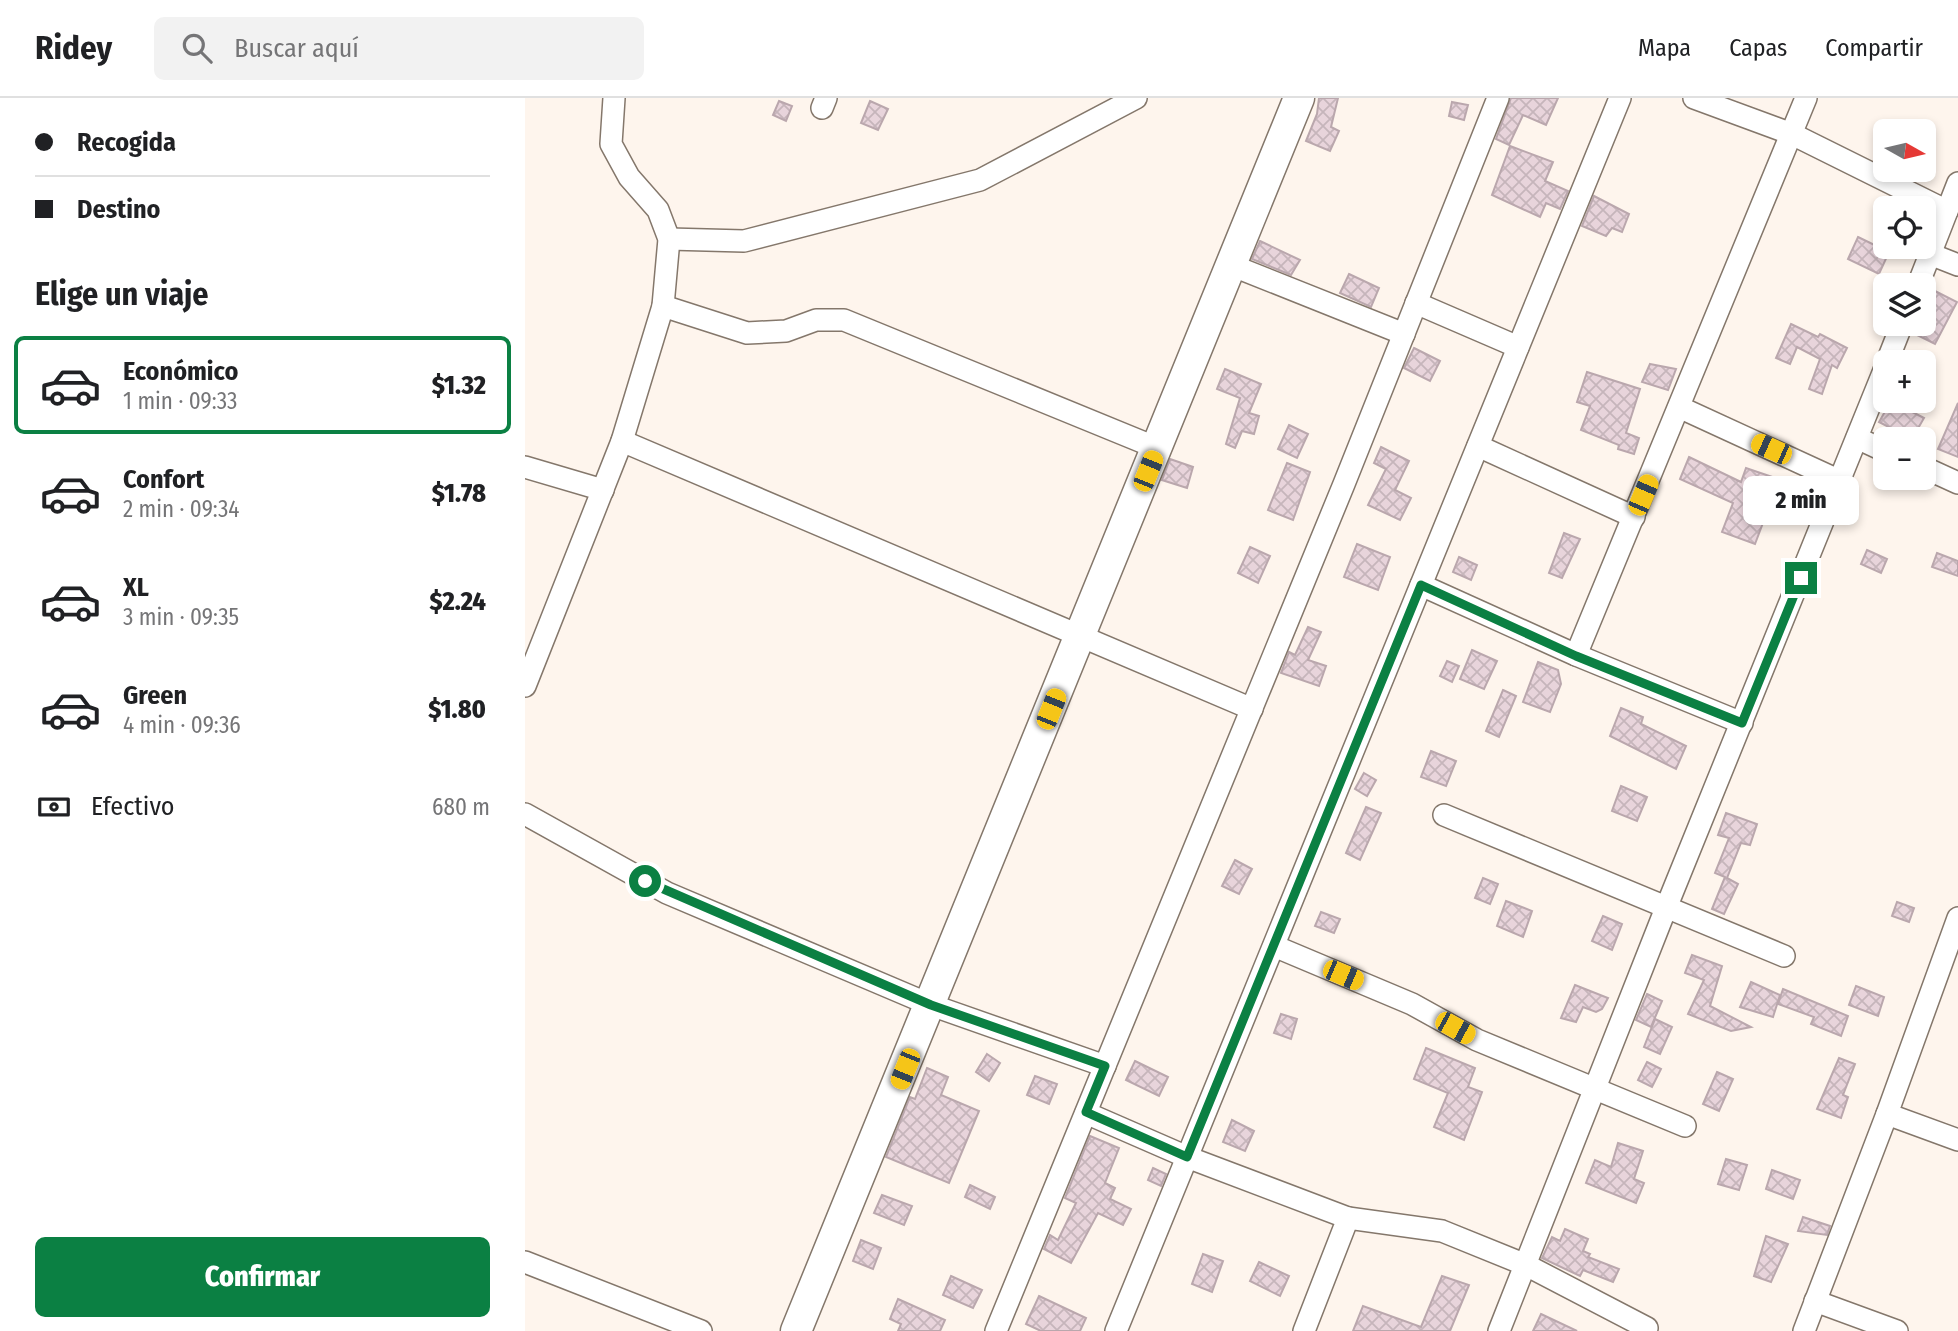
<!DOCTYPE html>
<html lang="es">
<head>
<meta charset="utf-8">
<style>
  body { margin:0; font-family:"Fira Sans Condensed",sans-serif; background:#f2f2f2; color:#202124; height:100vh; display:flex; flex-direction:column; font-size:26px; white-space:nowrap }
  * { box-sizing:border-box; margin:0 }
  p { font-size:23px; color:#757577 }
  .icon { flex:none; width:38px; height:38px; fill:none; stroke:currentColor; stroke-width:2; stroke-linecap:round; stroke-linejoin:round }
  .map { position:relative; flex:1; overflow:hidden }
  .sheet { display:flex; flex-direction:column; background:#fff; width:525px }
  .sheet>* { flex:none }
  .top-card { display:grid; align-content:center; height:154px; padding:0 35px; background:#fff }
  .needle { width:46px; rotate:98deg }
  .buttons { position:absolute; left:1348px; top:21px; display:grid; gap:14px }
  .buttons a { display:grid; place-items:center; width:63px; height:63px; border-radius:10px; background:#fff; box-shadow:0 4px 10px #0003; font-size:35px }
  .end { position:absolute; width:32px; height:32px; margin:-16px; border:9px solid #0b8043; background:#fff; box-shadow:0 0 0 4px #fff }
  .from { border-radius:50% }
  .bubble { position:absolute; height:49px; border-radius:10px; background:#fff; box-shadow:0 4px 10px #0003; font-size:23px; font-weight:800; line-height:49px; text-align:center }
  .car { position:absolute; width:21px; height:42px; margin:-21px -10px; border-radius:9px; box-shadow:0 0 5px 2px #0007; background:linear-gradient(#f5c518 24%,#345 0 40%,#f5c518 0 76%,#345 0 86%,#f5c518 0) }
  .top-card b { display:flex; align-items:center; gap:24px; height:66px; font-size:26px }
  .top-card b+b { border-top:2px solid #e0e0e0 }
  .top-card i { width:18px; height:18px; background:#202124 }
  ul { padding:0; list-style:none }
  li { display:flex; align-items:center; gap:21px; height:98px; margin:0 14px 10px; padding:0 21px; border:4px solid transparent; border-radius:10px }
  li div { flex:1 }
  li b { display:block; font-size:26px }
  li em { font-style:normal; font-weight:800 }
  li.on { border-color:#0b8043 }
  li>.icon { width:63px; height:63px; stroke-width:1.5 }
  h2 { padding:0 35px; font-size:32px; line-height:84px }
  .pay { display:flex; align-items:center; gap:18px; height:77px; padding:0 35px; font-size:26px }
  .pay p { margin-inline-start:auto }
  .cta { display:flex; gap:14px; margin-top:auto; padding:14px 35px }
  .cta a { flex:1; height:80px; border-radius:10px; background:#0b8043; color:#fff; font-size:28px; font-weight:800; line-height:80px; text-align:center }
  header { display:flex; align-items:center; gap:42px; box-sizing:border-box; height:98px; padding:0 35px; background:#fff; border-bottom:2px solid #e0e0e0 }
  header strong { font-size:33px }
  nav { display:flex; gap:38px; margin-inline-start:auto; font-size:24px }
  .search { width:490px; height:63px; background:#f2f2f2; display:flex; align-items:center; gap:18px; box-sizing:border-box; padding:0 24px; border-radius:10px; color:#757577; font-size:26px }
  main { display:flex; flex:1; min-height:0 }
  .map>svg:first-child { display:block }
</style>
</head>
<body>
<header>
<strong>Ridey</strong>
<div class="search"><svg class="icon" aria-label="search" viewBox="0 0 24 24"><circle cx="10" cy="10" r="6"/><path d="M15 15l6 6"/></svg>Buscar aquí</div>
<nav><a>Mapa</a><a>Capas</a><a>Compartir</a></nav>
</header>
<main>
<section class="sheet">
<div class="top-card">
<b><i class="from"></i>Recogida</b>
<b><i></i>Destino</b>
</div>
<h2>Elige un viaje</h2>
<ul>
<li class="on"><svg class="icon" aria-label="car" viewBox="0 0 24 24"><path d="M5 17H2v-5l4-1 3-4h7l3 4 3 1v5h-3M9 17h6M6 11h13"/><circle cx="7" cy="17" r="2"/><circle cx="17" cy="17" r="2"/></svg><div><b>Económico</b><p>1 min · 09:33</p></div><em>$1.32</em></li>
<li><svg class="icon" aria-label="car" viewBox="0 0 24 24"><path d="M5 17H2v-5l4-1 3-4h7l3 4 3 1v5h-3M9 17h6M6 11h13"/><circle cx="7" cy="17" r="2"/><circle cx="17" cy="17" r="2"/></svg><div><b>Confort</b><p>2 min · 09:34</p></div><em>$1.78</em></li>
<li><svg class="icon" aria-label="car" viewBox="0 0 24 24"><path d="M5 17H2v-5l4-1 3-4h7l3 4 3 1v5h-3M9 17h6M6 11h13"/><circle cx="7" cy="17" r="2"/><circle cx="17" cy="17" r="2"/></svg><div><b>XL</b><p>3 min · 09:35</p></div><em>$2.24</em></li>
<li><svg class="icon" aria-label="car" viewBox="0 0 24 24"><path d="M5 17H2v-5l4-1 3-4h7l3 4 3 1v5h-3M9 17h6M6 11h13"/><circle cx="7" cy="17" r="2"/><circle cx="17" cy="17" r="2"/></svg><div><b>Green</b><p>4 min · 09:36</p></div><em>$1.80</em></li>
</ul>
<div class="pay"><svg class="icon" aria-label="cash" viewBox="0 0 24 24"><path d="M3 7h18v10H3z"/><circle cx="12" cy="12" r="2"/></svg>Efectivo<p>680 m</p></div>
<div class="cta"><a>Confirmar</a></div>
</section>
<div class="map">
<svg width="1433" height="1233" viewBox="0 0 1433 1233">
  <defs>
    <pattern id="building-cross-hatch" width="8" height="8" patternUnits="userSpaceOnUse" patternTransform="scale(1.75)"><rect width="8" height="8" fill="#e8d4db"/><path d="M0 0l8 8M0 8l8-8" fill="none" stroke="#c6b5bb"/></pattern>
  </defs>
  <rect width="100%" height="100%" fill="#fef5ed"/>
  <!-- building -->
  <g fill="url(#building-cross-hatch)" stroke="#baa7ad" stroke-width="2">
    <path d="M794 0H813L806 29 814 33 805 53 781 43 792 16Z"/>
    <path d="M986 0H1033L1021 27 998 17 984 47 971 41Z"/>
    <path d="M254 3 267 8 261 23 248 17Z"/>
    <path d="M345 3 363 11 353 32 336 25Z"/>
    <path d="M927 4 943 7 939 22 924 18Z"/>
    <path d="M985 48 1028 64 1020 83 1043 93 1035 111 1021 105 1015 119 967 97Z"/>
    <path d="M1069 98 1104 116 1097 134 1087 130 1081 138 1057 128Z"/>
    <path d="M1333 139 1364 154 1354 176 1323 161Z"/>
    <path d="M735 143 775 162 766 177 727 161Z"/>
    <path d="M824 176 854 190 846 209 815 195Z"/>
    <path d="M1408 192 1432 204 1410 246 1392 237Z"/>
    <path d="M1266 226 1293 239 1295 236 1322 250 1312 270 1307 267 1297 296 1284 291 1295 261 1272 249 1265 266 1251 260Z"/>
    <path d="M889 250 915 263 905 283 879 270Z"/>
    <path d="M1125 266 1151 271 1143 292 1117 284Z"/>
    <path d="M700 271 736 286 724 315 734 318 729 336 717 333 710 350 701 346 715 300 692 291Z"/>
    <path d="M1062 274 1115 291 1101 335 1114 340 1109 356 1093 351 1094 347 1056 332 1065 308 1052 304Z"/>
    <path d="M1366 303 1399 320 1387 341 1354 324Z"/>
    <path d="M1433 305V359L1413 351Z"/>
    <path d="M764 327 783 336 772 360 753 351Z"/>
    <path d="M856 349 884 363 870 392 886 400 875 422 843 407 861 371 849 365Z"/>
    <path d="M1164 359 1216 384 1221 370 1259 383 1252 403 1247 401 1230 446 1197 434 1208 405 1155 381Z"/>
    <path d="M645 361 668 369 662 390 637 382Z"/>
    <path d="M762 365 785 374 768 422 743 412Z"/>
    <path d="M1039 435 1055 441 1037 480 1024 475Z"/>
    <path d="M832 446 865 459 853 492 819 479Z"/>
    <path d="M725 449 745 458 733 485 713 475Z"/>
    <path d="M1342 452 1362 461 1356 475 1336 466Z"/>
    <path d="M1412 455 1433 463V478L1407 469Z"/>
    <path d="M934 459 952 467 946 482 928 474Z"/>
    <path d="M783 529 796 534 783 562 801 568 794 588 756 575 764 554 770 557Z"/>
    <path d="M947 552 972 563 959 591 935 581Z"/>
    <path d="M922 563 934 568 927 584 915 578Z"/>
    <path d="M1013 564 1033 572 1036 586 1025 614 998 604Z"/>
    <path d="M978 592 991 598 974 639 961 633Z"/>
    <path d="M1096 610 1118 619 1116 626 1161 648 1151 671 1085 638Z"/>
    <path d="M906 653 931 663 921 688 896 679Z"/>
    <path d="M839 675 851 682 842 698 830 691Z"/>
    <path d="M1096 688 1122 699 1112 723 1087 713Z"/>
    <path d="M841 709 856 715 835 762 821 755Z"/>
    <path d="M1201 715 1232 726 1225 747 1216 745 1202 780 1213 786 1199 816 1187 811 1200 779 1190 775 1204 740 1193 737Z"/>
    <path d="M710 762 727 771 714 796 697 788Z"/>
    <path d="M958 780 973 786 965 806 950 800Z"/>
    <path d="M981 803 1007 813 998 839 972 828Z"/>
    <path d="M1372 804 1389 810 1384 824 1367 818Z"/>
    <path d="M796 814 815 821 809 835 790 828Z"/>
    <path d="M1078 818 1097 826 1087 852 1067 843Z"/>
    <path d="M1167 857 1197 868 1185 908 1226 929 1206 933 1163 916 1179 882 1160 875Z"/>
    <path d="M1226 884 1255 897 1248 919 1215 909Z"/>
    <path d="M1050 887 1083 900 1077 911 1071 914 1058 909 1051 924 1036 920Z"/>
    <path d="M1331 888 1359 899 1353 918 1324 907Z"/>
    <path d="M1258 891 1323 918 1316 938 1286 926 1289 919 1253 906Z"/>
    <path d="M1122 896 1137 903 1126 929 1111 922Z"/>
    <path d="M756 916 772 921 766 941 749 935Z"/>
    <path d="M1130 921 1147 929 1135 956 1119 949Z"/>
    <path d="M901 950 950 970 943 989 957 994 939 1042 909 1029 923 995 889 981Z"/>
    <path d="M462 956 475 965 464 983 451 974Z"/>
    <path d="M1314 960 1330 966 1318 997 1323 999 1316 1020 1292 1011Z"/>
    <path d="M610 963 643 979 634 998 601 982Z"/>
    <path d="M1122 964 1136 971 1127 989 1113 982Z"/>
    <path d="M402 970 423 979 416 997 454 1013 424 1085 361 1059 385 999 390 1001Z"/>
    <path d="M1192 974 1208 981 1194 1013 1178 1006Z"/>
    <path d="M510 978 532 986 524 1006 502 997Z"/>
    <path d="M707 1022 729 1033 720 1053 698 1044Z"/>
    <path d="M565 1038 594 1050 580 1085 590 1090 585 1101 606 1111 598 1127 573 1115 546 1165 519 1151 525 1137 533 1142 551 1105 540 1100Z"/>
    <path d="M1093 1045 1118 1053 1109 1081 1119 1085 1111 1105 1061 1085 1070 1062 1086 1069Z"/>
    <path d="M1201 1061 1222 1067 1214 1092 1193 1086Z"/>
    <path d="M628 1070 641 1076 636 1088 623 1082Z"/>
    <path d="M1247 1072 1275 1082 1268 1101 1241 1091Z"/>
    <path d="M445 1087 470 1099 465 1111 440 1099Z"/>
    <path d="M357 1097 387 1108 379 1127 349 1115Z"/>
    <path d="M1278 1119 1305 1128 1302 1137 1273 1133Z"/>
    <path d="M1040 1131 1063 1141 1058 1153 1065 1156 1063 1159 1094 1171 1088 1184 1058 1172 1055 1178 1017 1160 1027 1139 1035 1143Z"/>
    <path d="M1241 1138 1263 1146 1246 1184 1229 1178Z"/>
    <path d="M336 1142 356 1150 348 1171 328 1163Z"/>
    <path d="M678 1156 698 1163 687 1194 667 1186Z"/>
    <path d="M734 1164 764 1178 755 1198 725 1183Z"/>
    <path d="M426 1178 457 1192 448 1210 418 1197Z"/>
    <path d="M917 1178 944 1187 925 1233H828L838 1208 896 1229Z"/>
    <path d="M514 1198 561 1220 555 1233H516L501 1226Z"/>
    <path d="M373 1201 420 1222 415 1233H373L376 1226 365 1221Z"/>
    <path d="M1016 1216 1052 1233H1008Z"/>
  </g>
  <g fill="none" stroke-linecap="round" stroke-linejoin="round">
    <defs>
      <g id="street">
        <path d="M1169 0 1267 36 1422 113"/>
        <path d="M297 10 301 0"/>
        <path d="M144 141 219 143 455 82 611 0"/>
        <path d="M1405 156 1433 167"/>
        <path d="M706 167 879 236"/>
        <path d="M1393 187 1433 85"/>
        <path d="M891 205 993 249"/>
        <path d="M138 208 222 235 261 233 291 222H319L632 350"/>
        <path d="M1362 264 1377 226"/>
        <path d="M1154 309 1315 383"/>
        <path d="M1332 340 1360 353"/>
        <path d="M97 343 727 611"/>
        <path d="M953 348 1109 419"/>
        <path d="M0 369 78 392"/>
        <path d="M1398 369 1433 385"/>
        <path d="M896 487 1051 557 1217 625"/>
        <path d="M1051 557 1281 0"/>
        <path d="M0 588 97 343 138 208 144 141 133 112 104 79 86 46 89 0"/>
        <path d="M0 716 142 795 406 907 580 968"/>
        <path d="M919 717 1259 858"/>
        <path d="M1433 820 1362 1016 1433 1042"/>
        <path d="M749 848 887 906 952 942 1160 1028"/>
        <path d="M561 1015 662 1059 823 1120 779 1233"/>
        <path d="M823 1120 917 1133 1001 1167 1122 1230"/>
        <path d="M0 1164 176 1233"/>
        <path d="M1290 1203 1372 1233"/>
        <path d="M471 1233 819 386 973 0"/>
        <path d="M591 1233 1095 0"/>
        <path d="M974 1233 1141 810 1360 270"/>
        <path d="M1279 1233 1362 1016"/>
      </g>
      <path id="secondary" d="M271 1233 774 0"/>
    </defs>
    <!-- street casing -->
    <use href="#street" stroke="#84776b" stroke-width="24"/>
    <!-- secondary casing -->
    <use href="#secondary" stroke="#84776b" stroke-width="33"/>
    <!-- street -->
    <use href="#street" stroke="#fff" stroke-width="21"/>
    <!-- secondary -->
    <use href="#secondary" stroke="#fff" stroke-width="30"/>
  </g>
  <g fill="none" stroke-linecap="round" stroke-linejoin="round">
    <!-- route -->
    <path stroke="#0b8043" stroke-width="9" d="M120 783 406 907 580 968 561 1014 662 1059 896 487 1051 558 1217 625 1276 480"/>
  </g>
</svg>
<div class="buttons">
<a><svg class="needle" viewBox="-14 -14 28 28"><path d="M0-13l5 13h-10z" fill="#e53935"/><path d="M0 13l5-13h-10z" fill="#757577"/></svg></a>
<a><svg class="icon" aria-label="locate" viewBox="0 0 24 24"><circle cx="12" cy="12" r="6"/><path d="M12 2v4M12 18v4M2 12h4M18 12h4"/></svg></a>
<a><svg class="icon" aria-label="layers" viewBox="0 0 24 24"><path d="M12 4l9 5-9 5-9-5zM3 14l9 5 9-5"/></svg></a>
<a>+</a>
<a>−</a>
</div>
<i class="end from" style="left:120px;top:783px"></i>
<i class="end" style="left:1276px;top:480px"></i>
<div class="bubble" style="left:1218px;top:378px;width:116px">2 min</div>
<i class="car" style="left:1246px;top:351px;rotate:294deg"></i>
<i class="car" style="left:623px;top:373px;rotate:22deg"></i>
<i class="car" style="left:1118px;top:397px;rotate:23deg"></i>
<i class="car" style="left:526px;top:611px;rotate:22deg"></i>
<i class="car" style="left:818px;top:877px;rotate:113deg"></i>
<i class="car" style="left:930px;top:930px;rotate:119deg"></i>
<i class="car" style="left:380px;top:971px;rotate:202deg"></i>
</div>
</main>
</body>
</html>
